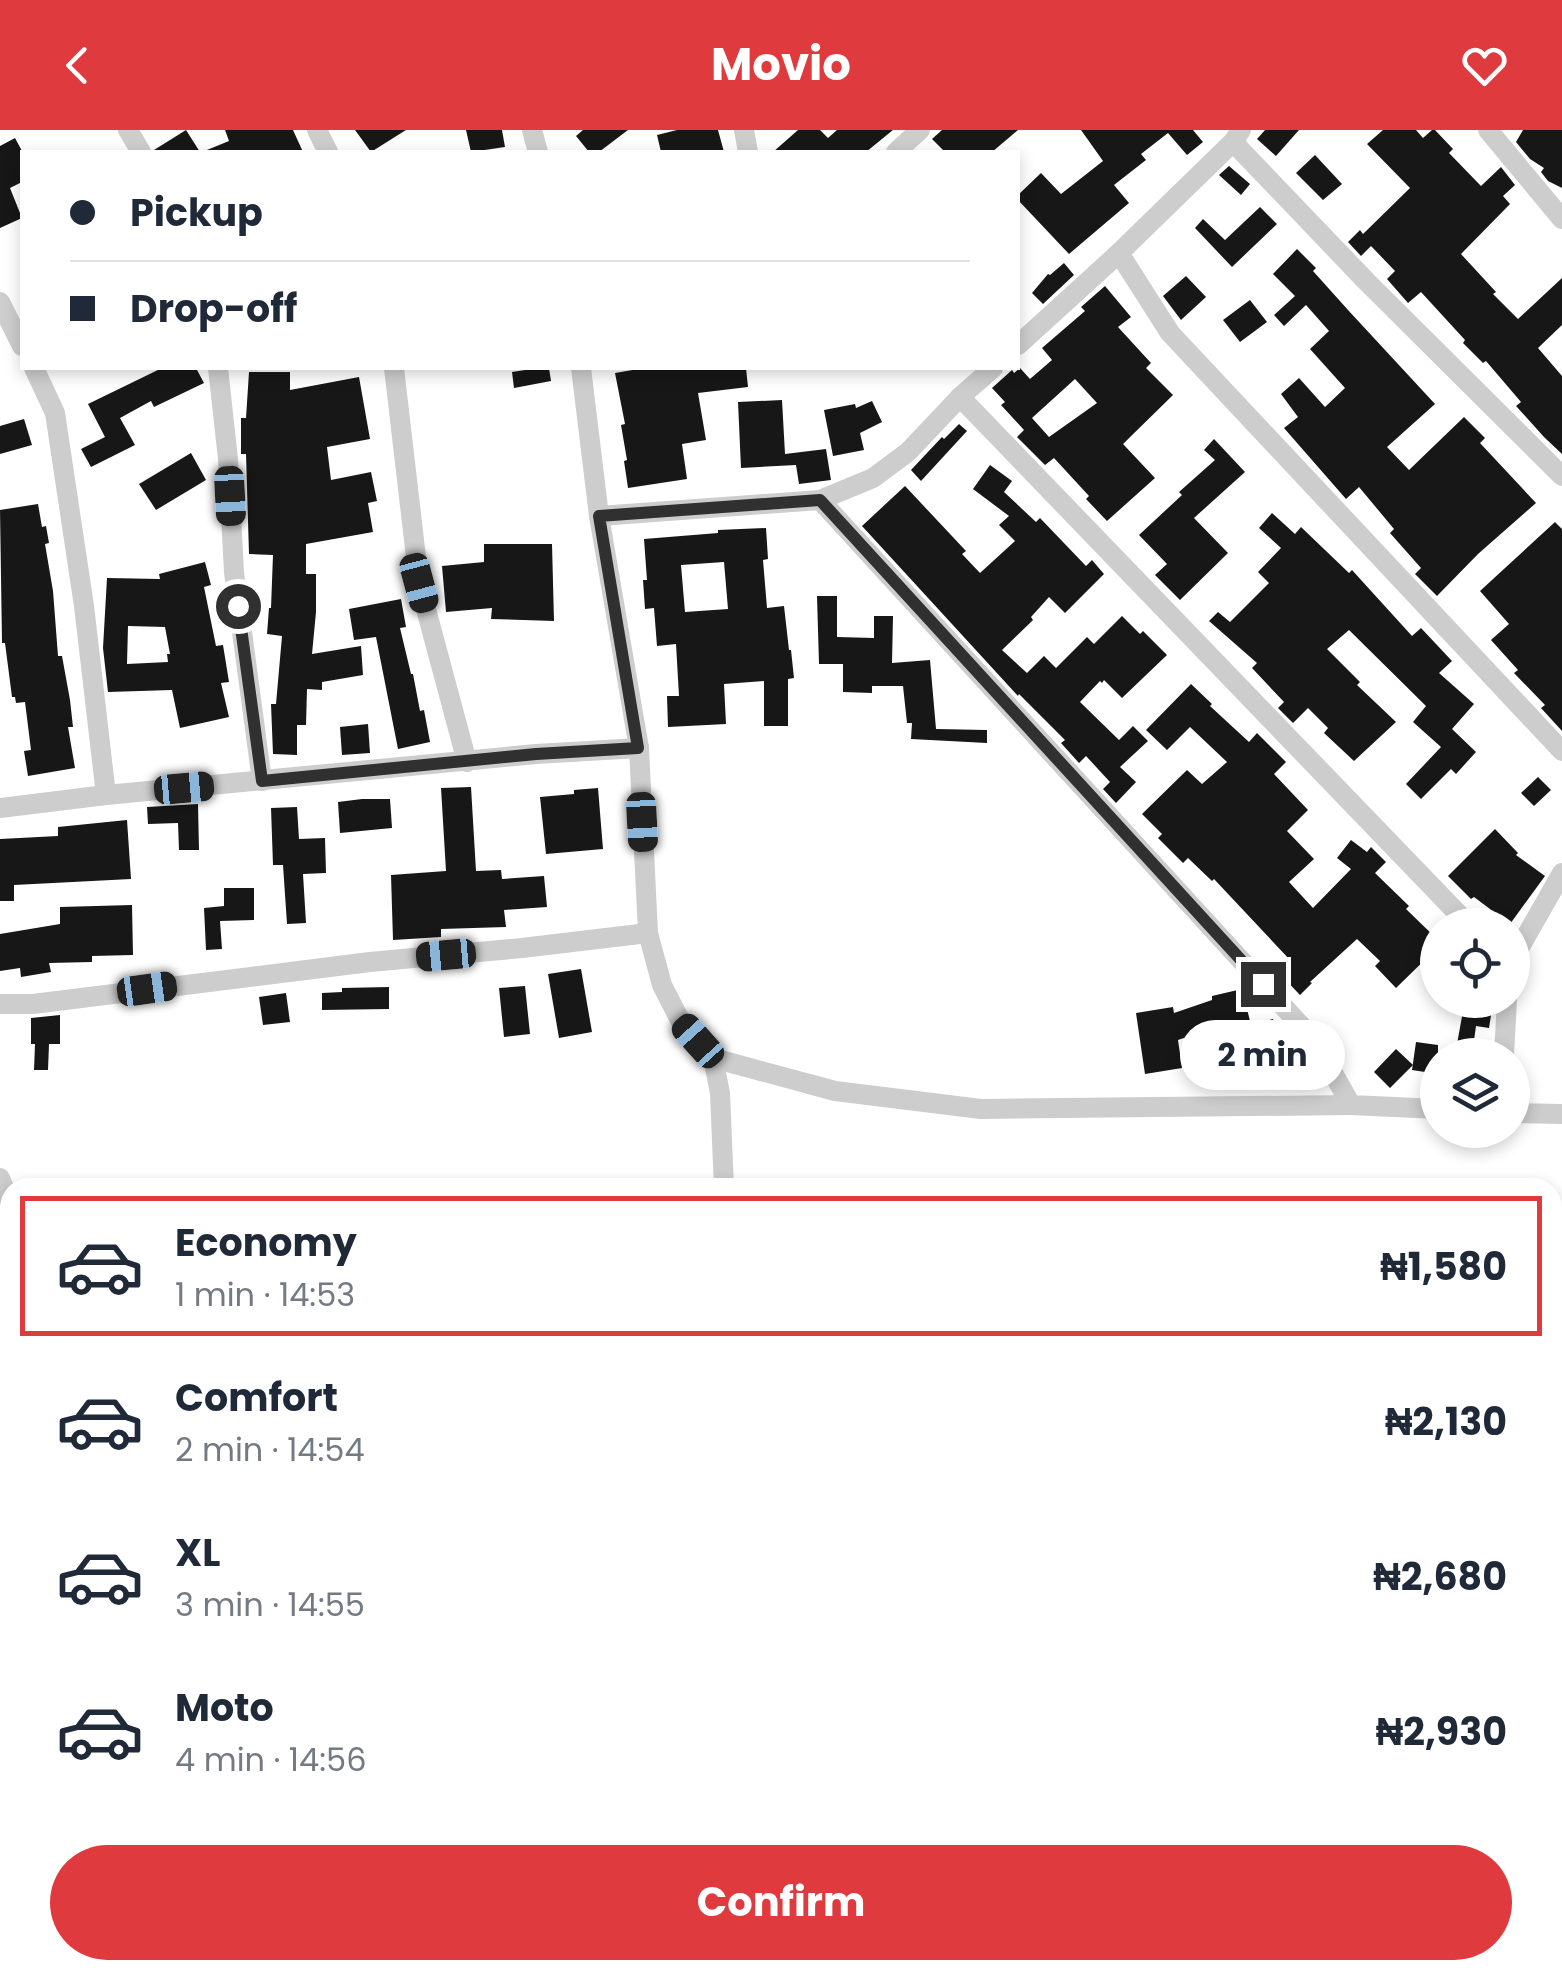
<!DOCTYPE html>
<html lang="en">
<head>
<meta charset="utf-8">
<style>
  body { margin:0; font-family:Poppins,sans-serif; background:#f2f2f3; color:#1f2937; height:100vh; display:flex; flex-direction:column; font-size:38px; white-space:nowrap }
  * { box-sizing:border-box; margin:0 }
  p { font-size:32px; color:#747a83 }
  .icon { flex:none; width:55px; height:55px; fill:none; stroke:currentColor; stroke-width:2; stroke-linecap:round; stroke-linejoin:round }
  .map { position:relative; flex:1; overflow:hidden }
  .details { position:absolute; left:0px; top:1048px; width:1562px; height:802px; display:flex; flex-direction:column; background:#fff; border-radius:30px 30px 0 0; box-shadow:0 5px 15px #0003 }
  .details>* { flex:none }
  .hud { position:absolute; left:20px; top:20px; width:1000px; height:220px; border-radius:0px; box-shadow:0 5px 15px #0003; display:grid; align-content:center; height:220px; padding:0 50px; background:#fff }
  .tools { position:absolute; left:1420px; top:778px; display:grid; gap:20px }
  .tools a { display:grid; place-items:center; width:110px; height:110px; border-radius:50%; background:#fff; box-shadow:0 5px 15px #0003; font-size:50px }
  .end { position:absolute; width:45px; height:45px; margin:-22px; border:12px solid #303030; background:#fff; box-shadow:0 0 0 5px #fff }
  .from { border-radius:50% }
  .bubble { position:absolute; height:70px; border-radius:35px; background:#fff; box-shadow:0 5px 15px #0003; font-size:32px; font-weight:700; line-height:70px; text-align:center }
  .car { position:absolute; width:30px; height:60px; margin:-30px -15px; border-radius:12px; box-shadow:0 0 8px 2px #0007; background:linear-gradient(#222 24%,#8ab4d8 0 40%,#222 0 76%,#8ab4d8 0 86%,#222 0) }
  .hud b { display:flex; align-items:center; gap:35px; height:95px; font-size:38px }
  .hud b+b { border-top:2px solid #e0e1e3 }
  .hud i { width:25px; height:25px; background:#1f2937 }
  ul { padding:18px 0 0; list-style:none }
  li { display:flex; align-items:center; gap:30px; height:140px; margin:0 20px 15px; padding:0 30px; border:5px solid transparent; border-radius:0px }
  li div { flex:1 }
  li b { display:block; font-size:38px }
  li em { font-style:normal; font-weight:700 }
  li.active { border-color:#df3a3d }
  li>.icon { width:90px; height:90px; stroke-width:1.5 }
  .button { display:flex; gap:20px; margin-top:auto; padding:20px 50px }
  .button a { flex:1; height:115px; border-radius:60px; background:#df3a3d; color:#fff; font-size:40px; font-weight:700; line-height:115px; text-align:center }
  header { display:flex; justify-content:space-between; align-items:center; height:130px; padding:0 50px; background:#df3a3d; color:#fff; font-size:45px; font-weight:700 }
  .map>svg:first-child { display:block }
</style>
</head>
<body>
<header><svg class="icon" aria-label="back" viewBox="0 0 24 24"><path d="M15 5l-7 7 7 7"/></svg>Movio<svg class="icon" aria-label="heart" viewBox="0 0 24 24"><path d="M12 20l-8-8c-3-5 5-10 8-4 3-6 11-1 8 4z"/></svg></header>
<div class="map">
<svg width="1562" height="1848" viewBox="0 0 1562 1848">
  <rect width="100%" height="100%" fill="#fff"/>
  <!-- building -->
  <g fill="#171717" fill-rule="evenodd">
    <path d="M186 0 200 22H155L154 20Z"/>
    <path d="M225 0H293L303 22H202L229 11Z"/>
    <path d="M355 0H406L371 22Z"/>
    <path d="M466 0H502L505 17 471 22Z"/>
    <path d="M583 0H628L599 22H589L576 6Z"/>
    <path d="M677 0H718L724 22H661L657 5Z"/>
    <path d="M798 0H820L828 8 837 0H893L866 22H773Z"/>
    <path d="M942 0H1018L992 22H945L932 9Z"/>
    <path d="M1081 0H1193L1203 12 1187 25 1168 3 1141 24 1146 30 1114 55 1129 73 1069 124 1018 70V65L1041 43 1061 64 1103 31Z"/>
    <path d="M1265 0H1299L1276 26 1257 9Z"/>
    <path d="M1383 0H1416L1423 8 1432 0H1435L1453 19 1449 23 1481 56 1501 37 1515 55 1503 66 1510 74 1461 124 1496 162 1493 164 1518 189 1562 148V195L1538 218 1562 246V324L1544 307 1516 276 1521 272 1486 231 1483 233 1463 213 1465 210 1421 162 1408 173 1387 149 1395 141 1371 116 1361 126 1348 112 1360 100 1363 104 1410 58 1367 14Z"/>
    <path d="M1523 0H1562V58L1548 51 1541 42 1544 38 1530 29 1516 12Z"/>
    <path d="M15 8 22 21V52L10 58 22 88 0 98V16Z"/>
    <path d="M1315 25 1342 54 1323 70 1296 43Z"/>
    <path d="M1229 36 1250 54 1241 65 1219 45Z"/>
    <path d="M1260 77 1277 94 1232 137 1195 98 1203 89 1225 110Z"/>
    <path d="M1297 119 1316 138 1313 141 1348 180 1435 274 1387 317 1409 340 1464 287 1485 308 1480 313 1536 373 1478 424 1437 466 1415 444 1421 438 1390 403 1394 399 1359 357 1346 369 1284 298 1298 287 1281 264 1299 248 1325 277 1345 258 1310 219 1329 201 1306 175 1284 196 1274 185 1295 166 1273 144Z"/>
    <path d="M1064 133 1074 145 1043 174 1032 163 1048 144 1050 145Z"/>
    <path d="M1186 146 1206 167 1181 190 1163 166Z"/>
    <path d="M1105 156 1131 187 1118 197 1151 233 1146 238 1173 265 1123 314 1155 348 1107 391 1086 369 1089 366 1054 328 1045 335 1017 307 1024 300 1001 275 1005 272 992 258 1012 240 1014 243 1020 238 1030 249 1052 230 1042 218 1085 181 1081 177ZM1075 249 1097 273 1049 307 1032 288Z"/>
    <path d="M1250 170 1267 192 1240 212 1223 190Z"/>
    <path d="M162 238H196L204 253 154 277 151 271 120 288 135 315 91 337 81 319 105 307 88 274Z"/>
    <path d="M538 238H549L551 251 514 258 512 242Z"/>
    <path d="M644 238H746L748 257 698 263 706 310 682 314 687 349 628 358 624 331 627 330 621 295 625 294 615 243Z"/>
    <path d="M249 242H290V260L359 247 370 309 327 317 331 350 371 342 377 371 368 373 373 402 306 414V444H316V482L312 524 361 516 363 545 322 552V560L307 559 306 595H297V625L273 624 271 574H276L282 506 267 504 269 478H271L273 425 249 424 246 324H241V288H246Z"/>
    <path d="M782 270 785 324 826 319 831 350 799 354 796 335 741 338 738 272Z"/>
    <path d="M872 271 882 292 860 303 864 320 833 326 824 280 855 274 856 278Z"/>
    <path d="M24 289 32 315 0 324V296Z"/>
    <path d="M959 294 967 301 921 351 911 340 942 307 944 309Z"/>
    <path d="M1214 309 1245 342 1194 388 1228 423 1180 470 1155 445 1167 434 1139 405 1182 365 1179 362 1215 330 1204 320Z"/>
    <path d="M191 323 206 350 156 380 139 354Z"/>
    <path d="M990 335 1012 351 1004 362 1036 392 1040 388 1086 436 1092 430 1104 444 1065 483 1049 467 1031 487 1033 490 1002 520 1027 543 1044 526 1056 538 1087 507 1094 514 1122 486 1140 504 1143 501 1167 525 1122 568 1104 550 1102 553 1100 551 1080 572 1119 610 1133 596 1148 611 1120 637 1136 652 1116 673 1103 659 1110 652 1086 626 1079 633 1061 613 1065 610 1019 564 1018 566 862 396 905 356 966 421 962 424 980 443 1015 411 999 395 1009 386 973 359Z"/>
    <path d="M38 374 42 397 46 396 49 413 45 414 53 461 58 526H62L70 570 73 597H68L75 638 28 646 24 621 31 620 25 572 16 573 15 567H12L5 513H2L0 380Z"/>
    <path d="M1272 383 1295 404 1301 397 1349 443 1352 440 1412 506 1421 498 1452 531 1439 543 1474 574 1452 599 1476 622 1456 644 1451 639 1421 669 1406 654 1441 617 1413 592 1426 576 1349 500 1327 519 1360 552 1357 555 1396 592 1354 631 1324 603 1328 598 1308 578 1293 593 1278 578 1284 572 1252 538 1257 533 1209 491 1218 482 1230 492 1269 453 1258 442 1281 418 1259 398Z"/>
    <path d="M1555 392 1562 399V601L1541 578 1545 575 1514 543 1518 540 1491 510 1509 494 1480 461Z"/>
    <path d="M766 398 768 429 763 430 767 478 784 476 789 520H791L794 548 788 549V596H764V551L724 554 726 594 668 597 667 566H679L676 514 657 516 654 478 645 479 643 450H647L644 409 718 403V400ZM724 432 728 479 685 482 681 435Z"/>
    <path d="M484 414H552L554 491 491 489 492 478 446 482 442 436 484 432Z"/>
    <path d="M205 432 211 455 204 457 216 516 223 515 229 552 221 553 229 587 180 598 172 560 108 562 103 518 107 448 160 449 159 444ZM128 496 165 497 170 524H167L168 532 127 534Z"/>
    <path d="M817 466H837V507L874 508V486H893L892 533 930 530 936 599 987 600V613L911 609 912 593H907L903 556H872V563L843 562V534H819Z"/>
    <path d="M401 469 406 497 400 498 411 544H413L420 581 424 580 430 612 398 619 376 507 354 510 349 479Z"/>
    <path d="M1191 554 1212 574 1210 576 1249 612 1257 603 1286 632 1274 644 1308 680 1287 701 1314 729 1289 752 1313 778 1351 739 1337 728 1351 710 1367 722 1371 717 1386 732 1375 743 1409 776 1406 779 1438 810V817L1396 858 1375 836 1380 831 1357 809 1310 852 1312 853 1300 865 1279 843 1291 831 1214 749 1212 751 1188 728 1183 733 1158 708 1162 704 1142 684 1187 640 1202 654 1227 632 1190 597 1167 620 1146 600Z"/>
    <path d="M368 594 370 623 342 625 340 597Z"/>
    <path d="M1538 647 1551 660 1534 676 1521 663Z"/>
    <path d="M471 657 476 741 501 740 502 749 544 746 547 777 504 780 506 797 441 799V807L393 810 391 745 446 741 441 658Z"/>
    <path d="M598 658 603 719 546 724 540 667 574 664V660Z"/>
    <path d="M362 669H390L392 698 340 703 338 672Z"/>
    <path d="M198 674 199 720H179L178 693 148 694 147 677Z"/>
    <path d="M297 677 299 709 325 708 326 743 303 744 306 793 287 794 283 735H273L271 678Z"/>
    <path d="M127 690 131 749 14 755V771H0V709L58 706V697Z"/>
    <path d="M1495 699 1518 723 1516 725 1545 746 1510 794 1474 767 1471 769 1448 746Z"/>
    <path d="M224 758H254V790L220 791 222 819 206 820 204 778 224 776Z"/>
    <path d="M132 775 133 825 92 826V832L49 833 51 842 21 847 20 838 0 841V804L60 794V777Z"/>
    <path d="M581 839 592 902 559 908 548 844Z"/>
    <path d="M525 856 530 904 504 907 499 858Z"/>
    <path d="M389 857V879L322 880V863L342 862V858Z"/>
    <path d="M1242 859 1251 895 1273 889 1281 919 1223 934 1213 898 1178 910 1182 938 1145 944 1136 883 1173 877 1174 883 1212 870V866Z"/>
    <path d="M286 863 290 892 263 895 259 867Z"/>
    <path d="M1465 870H1493V873L1489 898 1476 896 1472 925H1455Z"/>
    <path d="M60 885V914H49L48 940H34L35 914H31V888Z"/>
    <path d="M1416 912 1438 915V944L1412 940Z"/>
    <path d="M1396 919 1413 935 1390 958 1374 942Z"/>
  </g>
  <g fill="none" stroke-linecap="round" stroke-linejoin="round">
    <!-- street -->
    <g stroke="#cdcdcd" stroke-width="20">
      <path d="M128 0 141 22"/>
      <path d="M317 0 328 22"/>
      <path d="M532 0 538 22"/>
      <path d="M744 0 748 22"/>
      <path d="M1488 0 1562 89"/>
      <path d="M1233 12 1367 152 1562 346"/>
      <path d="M896 22 920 0"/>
      <path d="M1119 123 1170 203 1562 621"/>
      <path d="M0 172 22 216"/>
      <path d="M1018 215 1119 123 1233 12 1241 0"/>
      <path d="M34 238 55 283 84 476 106 665"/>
      <path d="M218 238 228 329 234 442 262 651"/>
      <path d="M394 238 419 453 467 632"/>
      <path d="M581 238 599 386 639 618 648 803 662 855 682 894 713 928 720 963 724 1058"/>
      <path d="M960 267 1469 795"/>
      <path d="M820 370 1315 911 1351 975 1438 979"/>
      <path d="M599 386 820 370 873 348 908 322 960 267 993 238"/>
      <path d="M0 678 106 665 536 624 639 618"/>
      <path d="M1512 831 1562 743"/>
      <path d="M0 874H33L370 832 522 818 648 803"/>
      <path d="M1504 925 1507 870"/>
      <path d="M713 928 835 961 981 979 1351 975"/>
      <path d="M1512 983 1562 984"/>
      <path d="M0 1048 10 1072"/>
      <path d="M0 1229 10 1227"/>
      <path d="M1559 1257H1562"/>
      <path d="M0 1472 10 1491"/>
      <path d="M0 1627 10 1625"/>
      <path d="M240 1840 248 1848"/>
      <path d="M440 1840 450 1848"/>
      <path d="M949 1840 952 1848"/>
      <path d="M855 1841 861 1840"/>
      <path d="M20 1848 27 1840"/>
    </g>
  </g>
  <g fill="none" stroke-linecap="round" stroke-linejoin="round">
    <!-- route -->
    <path stroke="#303030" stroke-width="12" d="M238 476 262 651 536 624 638 618 599 386 820 370 1263 854"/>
  </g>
</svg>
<div class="tools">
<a><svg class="icon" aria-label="locate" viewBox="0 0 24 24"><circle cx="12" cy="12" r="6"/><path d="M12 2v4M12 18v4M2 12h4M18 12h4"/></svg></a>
<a><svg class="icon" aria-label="layers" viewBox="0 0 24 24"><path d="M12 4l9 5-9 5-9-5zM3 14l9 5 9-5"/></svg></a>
</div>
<i class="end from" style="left:238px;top:476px"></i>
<i class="end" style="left:1263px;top:854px"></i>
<div class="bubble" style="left:1180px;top:890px;width:165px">2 min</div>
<i class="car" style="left:230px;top:366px;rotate:177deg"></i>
<i class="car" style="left:419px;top:453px;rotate:165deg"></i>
<i class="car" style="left:184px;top:658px;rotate:85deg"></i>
<i class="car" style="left:642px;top:692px;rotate:177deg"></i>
<i class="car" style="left:446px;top:825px;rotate:265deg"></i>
<i class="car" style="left:147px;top:859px;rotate:82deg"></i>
<i class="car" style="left:698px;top:911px;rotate:318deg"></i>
<div class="hud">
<b><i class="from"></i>Pickup</b>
<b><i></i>Drop-off</b>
</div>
<section class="details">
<ul>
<li class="active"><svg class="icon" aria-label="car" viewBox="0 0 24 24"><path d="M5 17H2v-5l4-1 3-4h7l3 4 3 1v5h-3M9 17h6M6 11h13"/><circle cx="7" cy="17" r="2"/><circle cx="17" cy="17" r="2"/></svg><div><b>Economy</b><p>1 min · 14:53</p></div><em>₦1,580</em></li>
<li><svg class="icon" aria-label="car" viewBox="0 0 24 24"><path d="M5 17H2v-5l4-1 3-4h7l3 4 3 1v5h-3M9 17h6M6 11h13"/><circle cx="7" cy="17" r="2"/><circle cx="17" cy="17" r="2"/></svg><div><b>Comfort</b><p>2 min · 14:54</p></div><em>₦2,130</em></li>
<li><svg class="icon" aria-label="car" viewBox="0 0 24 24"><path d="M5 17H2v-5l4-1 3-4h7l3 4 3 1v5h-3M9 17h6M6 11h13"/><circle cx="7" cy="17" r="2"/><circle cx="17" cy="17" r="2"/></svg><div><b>XL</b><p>3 min · 14:55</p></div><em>₦2,680</em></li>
<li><svg class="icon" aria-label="car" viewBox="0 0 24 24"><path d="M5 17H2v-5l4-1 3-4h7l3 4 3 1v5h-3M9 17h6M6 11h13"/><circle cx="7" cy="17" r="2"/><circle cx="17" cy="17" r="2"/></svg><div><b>Moto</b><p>4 min · 14:56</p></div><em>₦2,930</em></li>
</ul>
<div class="button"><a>Confirm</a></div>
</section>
</div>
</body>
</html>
